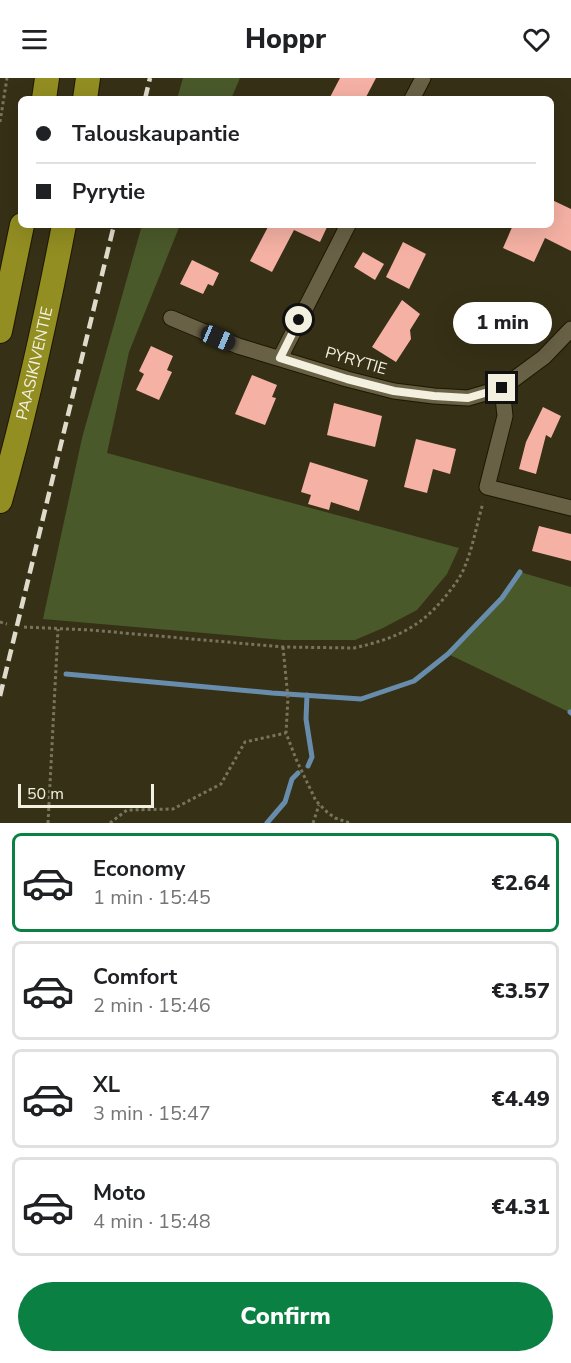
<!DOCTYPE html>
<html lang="en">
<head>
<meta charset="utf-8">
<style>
  body { margin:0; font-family:"Nunito Sans",sans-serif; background:#f6f6f6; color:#202124; height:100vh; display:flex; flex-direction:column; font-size:22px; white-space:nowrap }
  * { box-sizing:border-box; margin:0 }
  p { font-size:20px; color:#757577 }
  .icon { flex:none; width:33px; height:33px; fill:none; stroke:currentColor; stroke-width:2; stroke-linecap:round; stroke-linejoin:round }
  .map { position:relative; height:745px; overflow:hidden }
  .panel { display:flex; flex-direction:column; background:#fff; flex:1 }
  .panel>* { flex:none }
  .top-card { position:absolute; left:18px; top:18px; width:536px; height:132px; border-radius:9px; box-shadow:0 6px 24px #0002; display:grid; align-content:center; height:132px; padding:0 18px; background:#fff }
  .scale { position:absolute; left:18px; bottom:15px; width:136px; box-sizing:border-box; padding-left:6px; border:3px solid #f3f0e0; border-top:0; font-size:16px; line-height:21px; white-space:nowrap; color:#f3f0e0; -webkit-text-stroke:4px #363016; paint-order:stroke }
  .end { position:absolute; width:27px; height:27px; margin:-14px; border:8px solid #f3f0e0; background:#111; box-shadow:0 0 0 3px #111 }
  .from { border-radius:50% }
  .bubble { position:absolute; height:42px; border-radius:21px; background:#fff; box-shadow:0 6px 24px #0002; font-size:20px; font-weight:800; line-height:42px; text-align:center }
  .car { position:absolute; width:18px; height:36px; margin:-18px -9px; border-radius:8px; box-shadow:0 0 4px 2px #0007; background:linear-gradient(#222 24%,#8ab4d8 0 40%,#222 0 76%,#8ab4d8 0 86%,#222 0) }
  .top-card b { display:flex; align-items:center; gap:21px; height:57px; font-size:22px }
  .top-card b+b { border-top:2px solid #e0e0e0 }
  .top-card i { width:15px; height:15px; background:#202124 }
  ul { padding:10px 0 0; list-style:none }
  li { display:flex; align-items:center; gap:18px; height:99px; margin:0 12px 9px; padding:0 6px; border:3px solid #e0e0e0; border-radius:9px }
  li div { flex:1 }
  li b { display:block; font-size:22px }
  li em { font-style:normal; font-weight:800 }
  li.current { border-color:#0b8043 }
  li>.icon { width:54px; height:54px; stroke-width:1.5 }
  .cta { display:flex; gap:12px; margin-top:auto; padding:12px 18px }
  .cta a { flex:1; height:69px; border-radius:36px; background:#0b8043; color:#fff; font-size:24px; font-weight:800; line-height:69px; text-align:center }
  header { display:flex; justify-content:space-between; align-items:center; height:78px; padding:0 18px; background:#fff; font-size:27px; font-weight:800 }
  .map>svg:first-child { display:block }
</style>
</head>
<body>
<header><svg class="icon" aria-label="menu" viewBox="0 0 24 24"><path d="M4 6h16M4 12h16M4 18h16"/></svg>Hoppr<svg class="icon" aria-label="heart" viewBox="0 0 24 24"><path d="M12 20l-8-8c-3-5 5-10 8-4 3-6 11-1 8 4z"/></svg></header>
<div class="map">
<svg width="571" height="745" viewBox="0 0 571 745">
  <rect width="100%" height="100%" fill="#363016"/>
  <!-- green -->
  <g fill="#4a592a">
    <path d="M183 0H240L231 21H177Z"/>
    <path d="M142 147H180L129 274 107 375 459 470 447 496 417 532 383 550 355 562H284L43 541 82 360Z"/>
    <path d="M520 494 571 509V635L448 576 502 520Z"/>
  </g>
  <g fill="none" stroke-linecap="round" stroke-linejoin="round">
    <!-- stream -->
    <g stroke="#688cac" stroke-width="5">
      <path d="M66 596 272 615 361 621 414 603 448 576 502 520 520 494"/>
      <path d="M307 617 306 641 312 679 308 688"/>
      <path d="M570 634 571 635"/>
      <path d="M267 745 285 724 292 701 298 695"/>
    </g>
  </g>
  <!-- building -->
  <g fill="#f5b1a4">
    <path d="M340 0H376L365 21H329Z"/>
    <path d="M550 121 571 131V173L545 160 534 184 503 170 513 147H550Z"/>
    <path d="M269 147H328L320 164 294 152 272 194 250 183Z"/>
    <path d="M403 164 426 176 409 211 386 199Z"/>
    <path d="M363 174 384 186 375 202 354 189Z"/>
    <path d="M192 182 219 195 213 208 208 206 203 216 180 206Z"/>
    <path d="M402 222 420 236 410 252 411 261 396 284 372 269Z"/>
    <path d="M518 226 539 236 528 260 506 250Z"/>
    <path d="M151 268 173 278 167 292 172 294 159 322 136 312 144 296 139 293Z"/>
    <path d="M252 297 277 307 272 319 276 320 265 347 235 336Z"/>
    <path d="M334 325 382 338 375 369 327 357Z"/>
    <path d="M543 329 561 338 551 360 546 357 536 396 519 391 526 364Z"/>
    <path d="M416 361 456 371 450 396 433 391 427 415 404 409Z"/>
    <path d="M310 384 368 402 359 433 331 424 329 432 308 426 311 417 301 414Z"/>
    <path d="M539 448 571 456V483L532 473Z"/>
  </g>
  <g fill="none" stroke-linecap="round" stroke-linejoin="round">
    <defs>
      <g id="minor">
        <path d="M412 21 423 0"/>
        <path d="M171 240 238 268 347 301 394 313 434 318 468 320 502 310"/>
        <path d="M571 251 544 279 502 310 505 338 487 409 571 430"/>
        <path d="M280 280 348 147"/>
      </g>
      <g id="trunk">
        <path d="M44 21 47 0"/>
        <path d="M85 21 88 0"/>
        <path d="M0 253 22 147"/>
        <path id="s1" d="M0 423C26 332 46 240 64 147"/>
      </g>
    </defs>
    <!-- minor casing -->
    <use href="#minor" stroke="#1e1701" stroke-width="17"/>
    <!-- trunk casing -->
    <use href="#trunk" stroke="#1e1701" stroke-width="26"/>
    <!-- path -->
    <g stroke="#79745e" stroke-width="3" stroke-dasharray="3 3" stroke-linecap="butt">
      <path d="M0 44 7 0"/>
      <path d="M0 544 7 546"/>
      <path d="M24 549 90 552 283 569 354 570C393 561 419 551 445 519 453 509 461 499 465 488 473 469 477 445 483 425"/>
      <path d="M283 569 288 620 286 655 296 681 316 723 327 734 335 740 350 745"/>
      <path d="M48 745 58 551"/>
      <path d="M110 745 127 732 173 731 221 706 245 664 286 655"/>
      <path d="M313 745 319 727"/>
    </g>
    <!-- minor -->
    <use href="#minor" stroke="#686146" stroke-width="15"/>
    <!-- trunk -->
    <use href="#trunk" stroke="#928e22" stroke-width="24"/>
    <!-- rail -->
    <g stroke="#dfdbca" stroke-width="4.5" stroke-dasharray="12 6" stroke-linecap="butt">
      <path d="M145 21 150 0"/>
      <path d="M0 618 114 147"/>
    </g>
  </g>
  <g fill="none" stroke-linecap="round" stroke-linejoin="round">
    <!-- route -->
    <path stroke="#f3f0e0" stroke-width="8" d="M299 242 280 280 347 301 394 313 434 318 468 320 502 310"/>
  </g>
  <g text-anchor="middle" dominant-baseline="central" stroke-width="6" stroke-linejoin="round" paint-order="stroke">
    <!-- street labels -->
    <g font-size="16" fill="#f3f0e0" stroke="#363016">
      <text transform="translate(356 283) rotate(16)">PYRYTIE</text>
      <text stroke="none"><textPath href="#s1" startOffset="142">PAASIKIVENTIE</textPath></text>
    </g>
  </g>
</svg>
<div class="scale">50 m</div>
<i class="end from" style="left:299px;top:242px"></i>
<i class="end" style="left:502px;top:310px"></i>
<div class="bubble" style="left:453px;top:224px;width:99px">1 min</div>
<i class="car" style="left:218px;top:260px;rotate:113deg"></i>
<div class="top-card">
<b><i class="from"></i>Talouskaupantie</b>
<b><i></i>Pyrytie</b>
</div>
</div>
<section class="panel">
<ul>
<li class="current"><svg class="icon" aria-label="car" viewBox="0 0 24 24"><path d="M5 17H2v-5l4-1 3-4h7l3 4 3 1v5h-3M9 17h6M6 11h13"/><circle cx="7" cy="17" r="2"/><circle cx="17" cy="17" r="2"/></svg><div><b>Economy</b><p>1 min · 15:45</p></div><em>€2.64</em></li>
<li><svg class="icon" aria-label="car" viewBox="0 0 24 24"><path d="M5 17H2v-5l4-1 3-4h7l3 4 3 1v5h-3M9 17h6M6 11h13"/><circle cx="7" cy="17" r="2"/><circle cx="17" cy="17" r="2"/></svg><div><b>Comfort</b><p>2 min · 15:46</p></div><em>€3.57</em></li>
<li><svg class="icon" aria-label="car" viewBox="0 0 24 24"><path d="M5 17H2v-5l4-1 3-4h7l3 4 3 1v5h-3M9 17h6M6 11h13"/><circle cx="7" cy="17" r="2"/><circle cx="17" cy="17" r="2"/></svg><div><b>XL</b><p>3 min · 15:47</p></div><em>€4.49</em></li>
<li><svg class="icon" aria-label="car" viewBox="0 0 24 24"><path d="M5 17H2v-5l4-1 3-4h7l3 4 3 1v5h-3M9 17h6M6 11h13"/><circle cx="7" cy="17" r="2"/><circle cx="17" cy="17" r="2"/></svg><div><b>Moto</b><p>4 min · 15:48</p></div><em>€4.31</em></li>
</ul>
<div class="cta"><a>Confirm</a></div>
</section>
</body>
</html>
